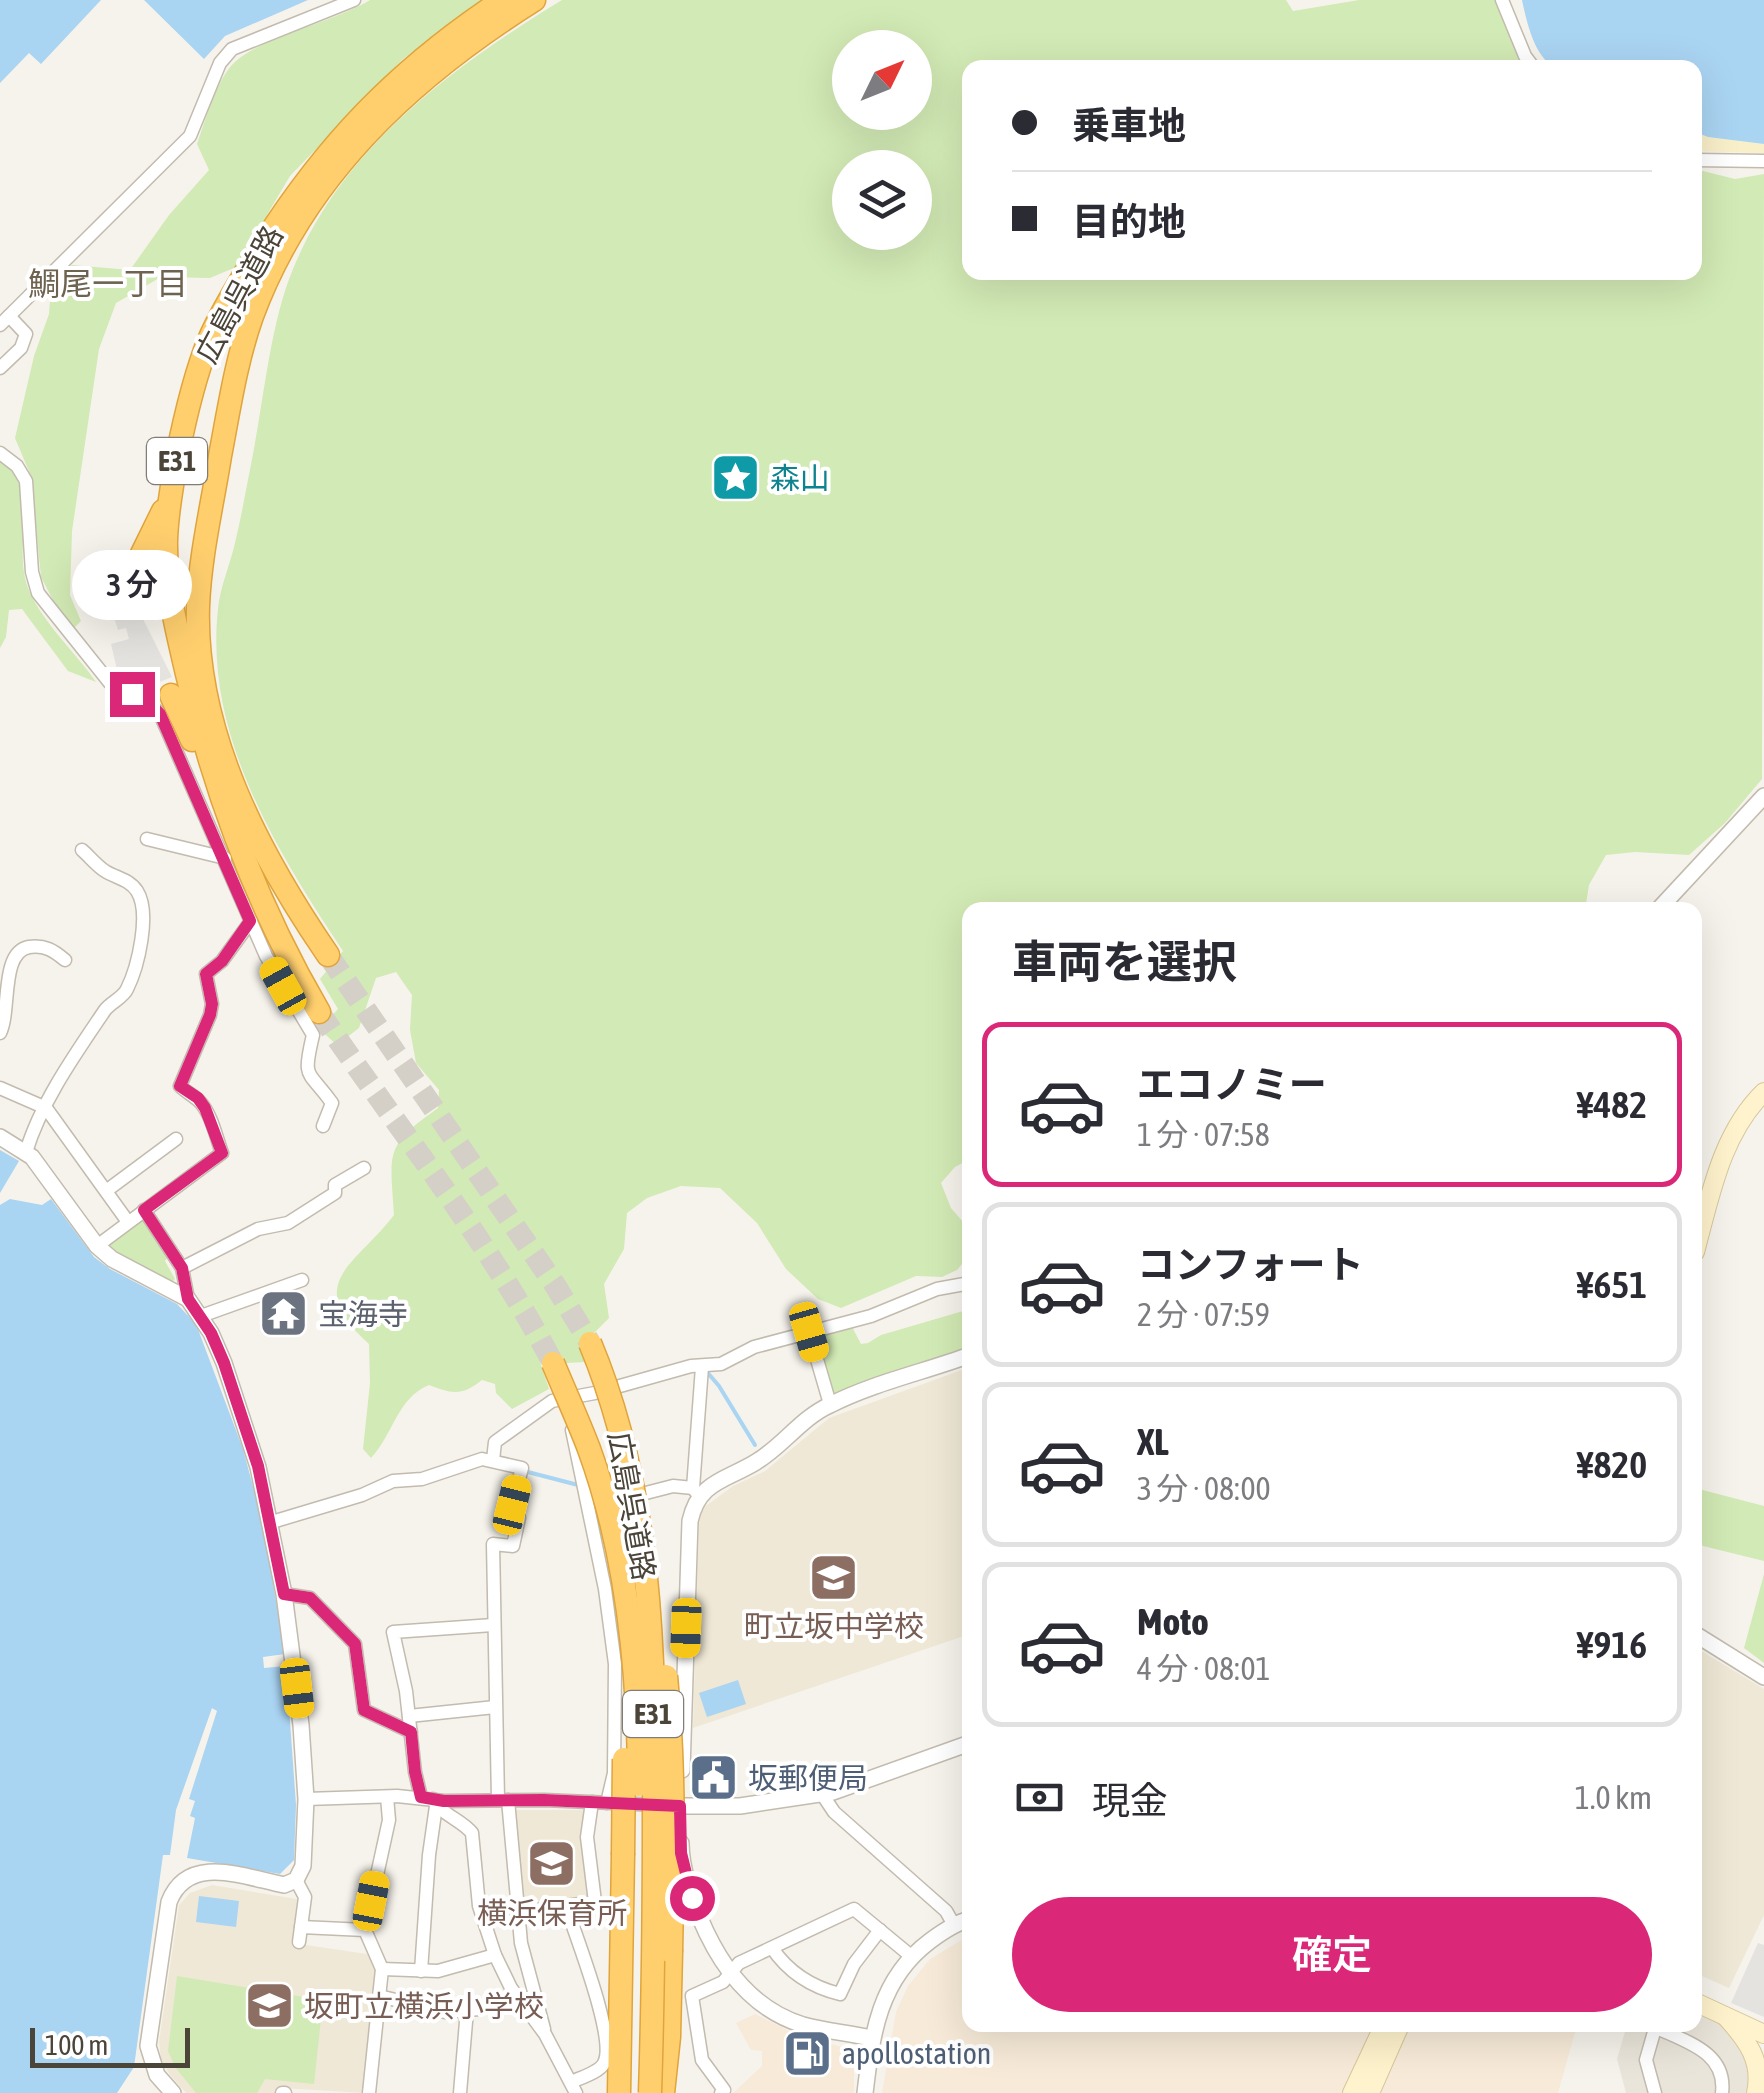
<!DOCTYPE html>
<html lang="ja">
<head>
<meta charset="utf-8">
<style>
  body { margin:0; font-family:"Asap Condensed","Noto Sans JP",sans-serif; background:#f7f7f7; color:#2b2b33; height:100vh; display:flex; flex-direction:column; font-size:38px; white-space:nowrap }
  * { box-sizing:border-box; margin:0 }
  p { font-size:32px; color:#7c7c81 }
  .icon { flex:none; width:55px; height:55px; fill:none; stroke:currentColor; stroke-width:2; stroke-linecap:round; stroke-linejoin:round }
  .map { position:relative; flex:1; overflow:hidden }
  .sheet { position:absolute; left:962px; top:902px; width:740px; height:1130px; display:flex; flex-direction:column; background:#fff; border-radius:20px; box-shadow:0 10px 40px #0002 }
  .sheet>* { flex:none }
  .guide { position:absolute; left:962px; top:60px; width:740px; height:220px; border-radius:20px; box-shadow:0 10px 40px #0002; display:grid; align-content:center; height:220px; padding:0 50px; background:#fff }
  .needle { width:65px; rotate:47deg }
  .controls { position:absolute; left:832px; top:30px; display:grid; gap:20px }
  .controls a { display:grid; place-items:center; width:100px; height:100px; border-radius:50%; background:#fff; box-shadow:0 10px 40px #0002; font-size:50px }
  .scale { position:absolute; left:30px; bottom:25px; width:160px; box-sizing:border-box; padding-left:10px; border:5px solid #4b4439; border-top:0; font-size:28px; line-height:35px; white-space:nowrap; color:#4b4439; -webkit-text-stroke:8px #fff; paint-order:stroke }
  .end { position:absolute; width:45px; height:45px; margin:-22px; border:12px solid #db2777; background:#fff; box-shadow:0 0 0 5px #fff }
  .from { border-radius:50% }
  .bubble { position:absolute; height:70px; border-radius:35px; background:#fff; box-shadow:0 10px 40px #0002; font-size:32px; font-weight:600; line-height:70px; text-align:center }
  .car { position:absolute; width:30px; height:60px; margin:-30px -15px; border-radius:12px; box-shadow:0 0 8px 2px #0007; background:linear-gradient(#f5c518 24%,#345 0 40%,#f5c518 0 76%,#345 0 86%,#f5c518 0) }
  .guide b { display:flex; align-items:center; gap:35px; height:95px; font-size:38px }
  .guide b+b { border-top:2px solid #e1e1e2 }
  .guide i { width:25px; height:25px; background:#2b2b33 }
  ul { padding:0; list-style:none }
  li { display:flex; align-items:center; gap:30px; height:165px; margin:0 20px 15px; padding:0 30px; border:5px solid #e1e1e2; border-radius:20px }
  li div { flex:1 }
  li b { display:block; font-size:38px }
  li em { font-style:normal; font-weight:600 }
  li.on { border-color:#db2777 }
  li>.icon { width:90px; height:90px; stroke-width:1.5 }
  h2 { padding:0 50px; font-size:45px; line-height:120px }
  .pay { display:flex; align-items:center; gap:25px; height:110px; padding:0 50px; font-size:38px }
  .pay p { margin-inline-start:auto }
  .cta { display:flex; gap:20px; margin-top:auto; padding:20px 50px }
  .cta a { flex:1; height:115px; border-radius:60px; background:#db2777; color:#fff; font-size:40px; font-weight:600; line-height:115px; text-align:center }
  .map>svg:first-child { display:block }
</style>
</head>
<body>
<div class="map">
<svg width="1764" height="2093" viewBox="0 0 1764 2093">
  <rect width="100%" height="100%" fill="#f6f3ec"/>
  <!-- residential -->
  <g fill="#eae5da">
    <path d="M1695 2012 1722 2023 1736 2036 1750 2064 1749 2093H1725L1723 2067 1664 2025H1695Z"/>
    <path d="M1627 2025H1651L1650 2093H1626L1617 2059Z"/>
    <path d="M1658 2035 1701 2052 1716 2068 1717 2093H1658L1649 2064Z"/>
  </g>
  <!-- commercial -->
  <g fill="#f7ead8">
    <path d="M970 1935V2025H1577L1558 2093H882L896 2012 908 1986 930 1959Z"/>
    <path d="M755 2014 795 2034 849 2049 854 2055V2093H733L762 2066V2051L751 2050 736 2023Z"/>
  </g>
  <!-- education -->
  <g fill="#efe8d6">
    <path d="M970 1367V1634L693 1728 699 1520 703 1508 733 1486 765 1471 829 1418Z"/>
    <path d="M1695 1647 1764 1689V1915L1729 1988 1695 1973Z"/>
    <path d="M514 1810H582L586 1815 589 1894 585 1899 529 1907 520 1898Z"/>
    <path d="M212 1885 297 1899 292 1943 367 1954 378 1970 365 2093 280 2088 276 2093H186L170 2075 161 2059 159 2042 179 1905 190 1893Z"/>
  </g>
  <!-- green -->
  <g fill="#d2eab5" fill-rule="evenodd">
    <path d="M370 0H481L402 60 290 176 236 267 210 278 161 277 116 303 99 349 72 531 70 595 81 621 74 628 54 602 41 577 31 476 15 438 34 356 49 314 51 286 72 265 130 270 169 215 209 170 197 144C206 119 214 87 231 66 253 39 335 22 370 0Z"/>
    <path d="M562 0H1286L1293 11 1359 0H1495L1519 60 1526 67 970 68V272H1695V169L1735 179 1764 174 1762 779 1725 823 1689 855 1635 852 1606 855 1589 885 1585 910H970V1159L955 1167 941 1183 951 1208 970 1230 968 1257 957 1270 942 1277 916 1276 841 1308 818 1299 786 1269 757 1223 720 1188 681 1186 647 1198 627 1213 624 1249 604 1284 609 1318 595 1332 581 1339 585 1362 566 1363 555 1352 540 1362 549 1389 512 1409 496 1393 495 1384 482 1380C462 1396 452 1394 429 1385 397 1398 393 1435 371 1458L363 1449 370 1383 369 1344C301 1283 356 1265 394 1215 390 1151 384 1146 438 1108L439 1090 416 1063 410 1030 412 995 396 972 376 978 359 1028 337 1045 319 1029 338 1009 320 979 343 951C277 851 204 735 218 609 220 587 230 565 235 543 242 514 247 484 253 454 264 397 271 321 293 269 342 148 454 66 562 0ZM850 48H915V112H850ZM850 168H915V232H850Z"/>
    <path d="M0 459C39 489 16 538 25 578 33 614 75 651 96 682L68 671 22 609 9 610 6 637 0 648Z"/>
    <path d="M142 1213 170 1254 165 1261 175 1279 171 1283 108 1253V1240Z"/>
    <path d="M970 1309V1352L832 1400 815 1335 851 1325 861 1344 868 1343 881 1335Z"/>
    <path d="M1695 1488 1764 1506V1561L1695 1544Z"/>
    <path d="M1764 1574V1663L1744 1648Z"/>
    <path d="M177 1976 323 2000 314 2084 265 2079 257 2093H196L175 2067 168 2051Z"/>
  </g>
  <!-- sand -->
  <path fill="#f9efc9" d="M1695 132 1708 137 1764 144V153L1695 151Z"/>
  <!-- parking -->
  <g fill="#e5e3e0">
    <path d="M139 611 172 677 145 688 119 678 111 644 129 639 126 628 118 630 113 615Z"/>
    <path d="M1758 1943 1764 1945V2017L1731 2003Z"/>
  </g>
  <!-- water -->
  <g fill="#a9d4f2">
    <path d="M0 0H101L41 64 29 53 0 83Z"/>
    <path d="M144 0H308L225 36 204 59Z"/>
    <path d="M1522 0H1764V144L1708 137 1695 132V68H1555C1534 56 1527 23 1522 0Z"/>
    <path d="M0 1150 19 1161 0 1193Z"/>
    <path d="M10 1199 42 1205 51 1199 94 1257 110 1269 177 1304 196 1324 243 1449 263 1524 285 1654 263 1657 264 1668 286 1666 296 1805 294 1860 280 1874 187 1858 195 1818 190 1816 195 1801 189 1799 217 1711 212 1708 176 1810 170 1855H163L134 2067 117 2093H0V1205Z"/>
    <path d="M738 1680 746 1704 707 1717 699 1693Z"/>
    <path d="M199 1896 239 1901 236 1927 196 1922Z"/>
  </g>
  <g fill="none" stroke-linecap="round" stroke-linejoin="round">
    <!-- stream -->
    <g stroke="#a9d4f2" stroke-width="4">
      <path d="M707 1372 719 1386 755 1445"/>
      <path d="M524 1471 578 1485"/>
    </g>
    <!-- motorway-tunnel -->
    <g stroke="#d4d0c8" stroke-width="22" stroke-dasharray="22 11" stroke-linecap="butt">
      <path d="M328 955 555 1285 590 1343"/>
      <path d="M319 1012C398 1129 487 1238 553 1363"/>
    </g>
    <defs>
      <g id="minor">
        <path d="M1502 0 1525 56 1534 68"/>
        <path d="M1695 160 1764 161"/>
        <path d="M0 325 190 136 220 63 232 49 354 0"/>
        <path d="M0 368 21 348 26 334 9 316"/>
        <path d="M0 453 17 466 26 481 32 572 38 593 110 683 150 704 160 714 266 956 313 1035C302 1081 308 1069 332 1103L323 1126"/>
        <path d="M147 839 225 858"/>
        <path d="M0 1033C11 1011 0 952 29 947 45 945 53 950 65 960"/>
        <path d="M0 1088 46 1108 128 1222"/>
        <path d="M26 1152C41 1102 76 1053 105 1010 111 1002 123 998 127 989 138 967 151 913 137 891 129 879 116 878 105 871 97 866 89 856 82 850"/>
        <path d="M106 1191 176 1139"/>
        <path d="M144 1210 182 1268 188 1299"/>
        <path d="M97 1246 222 1153C216 1137 212 1116 201 1103 195 1096 187 1093 180 1086L210 1015 212 1004 206 974 222 961 251 921"/>
        <path d="M182 1268 258 1229 288 1223 335 1193V1185L364 1168"/>
        <path d="M201 1316 302 1280"/>
        <path d="M809 1332 830 1404"/>
        <path d="M572 1430 605 1589 615 1664 614 1773 607 1803"/>
        <path d="M493 1460 495 1442 552 1401 595 1393 691 1366 721 1364 754 1347 871 1316 937 1289 970 1283"/>
        <path d="M699 1496 693 1488 702 1367"/>
        <path d="M603 1504 673 1486 693 1488"/>
        <path d="M272 1522 362 1495 393 1481 422 1479 482 1459 522 1468 512 1505 519 1518 513 1546 493 1544 498 1800"/>
        <path d="M284 1594 310 1598 355 1644 364 1710 411 1732"/>
        <path d="M409 1716 495 1707"/>
        <path d="M822 1794 834 1812 946 1911 954 1925"/>
        <path d="M421 1797 415 1772 406 1691 393 1632 493 1625"/>
        <path d="M306 1799 397 1796 444 1801 544 1800 658 1805"/>
        <path d="M433 1799C441 1815 461 1819 472 1833L479 1906 495 1955 511 1988 545 2034 576 2093"/>
        <path d="M508 1800 521 1943 544 2029"/>
        <path d="M296 1880 305 1897 299 1942"/>
        <path d="M566 1906C575 1935 617 2039 604 2063 600 2072 580 2078 571 2082"/>
        <path d="M516 1913 595 1902 587 1837 592 1802"/>
        <path d="M301 1927 365 1930"/>
        <path d="M772 1948C789 1973 811 1987 840 1994L854 1964 880 1930"/>
        <path d="M382 1969 438 1971 495 1955"/>
        <path d="M421 1971 429 1855 436 1806"/>
        <path d="M379 1996 445 2012 479 2009 516 1996"/>
        <path d="M1655 2027C1686 2042 1727 2052 1722 2093"/>
        <path d="M282 2093H285"/>
        <path d="M369 2093 382 1969 365 1930 389 1820 387 1797"/>
        <path d="M460 2093 467 2010"/>
        <path d="M721 2093 724 2090 702 2060 692 1996 723 1982 739 1963 854 1909 911 1956"/>
        <path d="M1655 2093 1646 2060 1656 2025"/>
      </g>
      <g id="tertiary">
        <path d="M1658 910 1764 796"/>
        <path d="M0 1137 32 1157 97 1246 112 1259 188 1299 211 1333 224 1363 258 1467 284 1594 301 1725 306 1799 303 1866 296 1880 284 1885C244 1877 188 1853 169 1902L148 2046 157 2075 173 2093"/>
        <path d="M1695 1634 1764 1677"/>
        <path d="M682 1770 690 1521C699 1481 725 1481 756 1462 783 1446 801 1418 830 1405 873 1383 924 1372 970 1355"/>
        <path d="M680 1806H740L833 1792 970 1743"/>
        <path d="M681 1843C681 1868 691 1895 700 1918 720 1966 751 2009 803 2025 825 2031 849 2033 871 2038"/>
        <path d="M865 2093C872 2034 879 1979 930 1941 942 1932 955 1923 970 1919"/>
      </g>
      <g id="secondary">
        <path d="M1695 1252C1710 1197 1721 1134 1764 1092"/>
        <path d="M1695 2002 1764 2034"/>
        <path d="M1726 2017C1747 2040 1763 2061 1756 2093"/>
        <path d="M1352 2093 1384 2025"/>
        <path d="M1370 2093 1400 2025"/>
      </g>
      <g id="motorway">
        <path d="M131 601 134 570 163 511"/>
        <path d="M171 695 192 740"/>
        <path d="M328 955C259 854 194 733 198 606 200 556 212 506 220 456 229 409 236 361 252 316 304 176 410 78 534 0"/>
        <path d="M319 1012C257 906 215 795 187 674 177 631 165 584 166 540 167 512 172 484 177 457 185 417 194 377 209 340 222 310 240 282 257 254 323 147 398 69 503 0"/>
        <path d="M619 2093 623 1855"/>
        <path d="M663 2093 669 2037 671 1952"/>
      </g>
    </defs>
    <!-- minor casing -->
    <use href="#minor" stroke="#c2bbae" stroke-width="15"/>
    <!-- tertiary casing -->
    <use href="#tertiary" stroke="#c2bbae" stroke-width="18"/>
    <!-- secondary casing -->
    <use href="#secondary" stroke="#d6c79b" stroke-width="20"/>
    <!-- motorway casing -->
    <use href="#motorway" stroke="#e0a43c" stroke-width="25"/>
    <!-- minor -->
    <use href="#minor" stroke="#fff" stroke-width="12"/>
    <!-- tertiary -->
    <use href="#tertiary" stroke="#fff" stroke-width="15"/>
    <!-- secondary -->
    <use href="#secondary" stroke="#fff3cd" stroke-width="18"/>
    <!-- motorway -->
    <use href="#motorway" stroke="#ffcf6e" stroke-width="22"/>
    <defs>
      <g id="motorway-bridge">
        <path d="M590 1343C652 1491 655 1655 654 1813 654 1906 653 2000 650 2093"/>
        <path d="M553 1363C565 1392 578 1420 589 1449 627 1553 639 1674 639 1785"/>
        <path d="M666 1676C675 1769 673 1859 671 1952"/>
        <path d="M623 1855 624 1759"/>
      </g>
    </defs>
    <!-- motorway-bridge casing -->
    <use href="#motorway-bridge" stroke="#e0a43c" stroke-width="25" stroke-linecap="butt"/>
    <!-- motorway-bridge -->
    <use href="#motorway-bridge" stroke="#ffcf6e" stroke-width="22"/>
  </g>
  <g fill="none" stroke-linecap="round" stroke-linejoin="round">
    <!-- route -->
    <path stroke="#db2777" stroke-width="12" d="M132 694 150 704 160 714 250 921 222 961 206 974 212 1004 210 1015 180 1086 198 1098 205 1108 222 1153 144 1210 182 1268 188 1299 211 1333 224 1363 258 1466 284 1594 310 1598 355 1644 364 1710 411 1732 415 1772 421 1797 444 1801 544 1800 680 1806 681 1853 692 1898"/>
  </g>
  <!-- icons -->
  <defs>
    <symbol id="sight-square" viewBox="-11 -11 22 22"><rect x="-9" y="-9" width="18" height="18" rx="4" fill="#0f9aa8" stroke="#fff"/><path d="M0-6L1.8-2.2L6-1.7L2.9 1.2L3.7 5.4L0 3.3L-3.7 5.4L-2.9 1.2L-6-1.7L-1.8-2.2Z" fill="#fff"/></symbol>
    <symbol id="temple-square" viewBox="-11 -11 22 22"><rect x="-9" y="-9" width="18" height="18" rx="4" fill="#6b7280" stroke="#fff"/><path d="M0-6L5-2H3V0L6.5 2.5H4V6H1.5V3h-3V6H-4V2.5H-6.5L-3 0V-2H-5Z" fill="#fff"/></symbol>
    <symbol id="school-square" viewBox="-11 -11 22 22"><rect x="-9" y="-9" width="18" height="18" rx="4" fill="#8d6e63" stroke="#fff"/><path d="M0-5L7-2L0 1L-7-2ZM-4 1L0 2.5L4 1V4Q0 6-4 4Z" fill="#fff"/></symbol>
    <symbol id="civic-square" viewBox="-11 -11 22 22"><rect x="-9" y="-9" width="18" height="18" rx="4" fill="#5c6f8a" stroke="#fff"/><path d="M-.6-6.5H3V-4.5H.6V-3L4-1V1h2V6H-6V1h2V-1L-.6-3ZM-1.2 2.5V6h2.4V2.5Z" fill="#fff"/></symbol>
    <symbol id="fuel-square" viewBox="-11 -11 22 22"><rect x="-9" y="-9" width="18" height="18" rx="4" fill="#5c6f8a" stroke="#fff"/><path d="M-5.5-6h7V0h2V4h1.3V-2.5L3-4.5l.8-.8L6-3V5H2.5V1h-1V6h-7ZM-4.2-4.7v3.2H.2V-4.7Z" fill="#fff"/></symbol>
  </defs>
  <g fill-rule="evenodd">
    <use href="#sight-square" x="708" y="450" width="55" height="55"/>
    <use href="#temple-square" x="256" y="1286" width="55" height="55"/>
    <use href="#school-square" x="806" y="1550" width="55" height="55"/>
    <use href="#civic-square" x="686" y="1750" width="55" height="55"/>
    <use href="#school-square" x="524" y="1836" width="55" height="55"/>
    <use href="#school-square" x="242" y="1978" width="55" height="55"/>
    <use href="#fuel-square" x="780" y="2026" width="55" height="55"/>
  </g>
  <g text-anchor="middle" dominant-baseline="central" stroke-width="8" stroke-linejoin="round" paint-order="stroke">
    <!-- shield labels -->
    <g fill="#fff" stroke="#817c74" stroke-width="2.5">
      <rect x="147" y="438" width="60" height="46" rx="8"/>
      <rect x="623" y="1691" width="60" height="46" rx="8"/>
    </g>
    <g font-size="28" font-weight="bold" fill="#4b4439">
      <text x="177" y="461">E31</text>
      <text x="653" y="1714">E31</text>
    </g>
    <!-- street labels -->
    <g font-size="30" fill="#4b4439" stroke="#fff">
      <text transform="translate(239 294) rotate(-62)">広島呉道路</text>
      <text transform="translate(632 1506) rotate(80)">広島呉道路</text>
    </g>
    <!-- culture labels -->
    <g font-size="30" fill="#0d838f" stroke="#fff" text-anchor="start">
      <text x="770" y="478">森山</text>
    </g>
    <!-- worship labels -->
    <g font-size="30" fill="#5b616d" stroke="#fff" text-anchor="start">
      <text x="318" y="1314">宝海寺</text>
    </g>
    <!-- education labels -->
    <g font-size="30" fill="#785e54" stroke="#fff">
      <text x="834" y="1626">町立坂中学校</text>
      <text x="552" y="1913">横浜保育所</text>
      <text x="304" y="2006" text-anchor="start">坂町立横浜小学校</text>
    </g>
    <!-- service labels -->
    <g font-size="30" fill="#4e5e75" stroke="#fff" text-anchor="start">
      <text x="748" y="1778">坂郵便局</text>
      <text x="842" y="2053">apollostation</text>
    </g>
    <!-- neighbourhood labels -->
    <g font-size="32" fill="#6e6250" stroke="#fff">
      <text x="108" y="283">鯛尾一丁目</text>
    </g>
  </g>
</svg>
<div class="controls">
<a><svg class="needle" viewBox="-14 -14 28 28"><path d="M0-13l5 13h-10z" fill="#e53935"/><path d="M0 13l5-13h-10z" fill="#7c7c81"/></svg></a>
<a><svg class="icon" aria-label="layers" viewBox="0 0 24 24"><path d="M12 4l9 5-9 5-9-5zM3 14l9 5 9-5"/></svg></a>
</div>
<div class="scale">100 m</div>
<i class="end from" style="left:692px;top:1898px"></i>
<i class="end" style="left:132px;top:694px"></i>
<div class="bubble" style="left:72px;top:550px;width:120px">3 分</div>
<i class="car" style="left:283px;top:986px;rotate:331deg"></i>
<i class="car" style="left:809px;top:1332px;rotate:164deg"></i>
<i class="car" style="left:512px;top:1505px;rotate:14deg"></i>
<i class="car" style="left:686px;top:1628px;rotate:182deg"></i>
<i class="car" style="left:297px;top:1688px;rotate:173deg"></i>
<i class="car" style="left:371px;top:1901px;rotate:11deg"></i>
<div class="guide">
<b><i class="from"></i>乗車地</b>
<b><i></i>目的地</b>
</div>
<section class="sheet">
<h2>車両を選択</h2>
<ul>
<li class="on"><svg class="icon" aria-label="car" viewBox="0 0 24 24"><path d="M5 17H2v-5l4-1 3-4h7l3 4 3 1v5h-3M9 17h6M6 11h13"/><circle cx="7" cy="17" r="2"/><circle cx="17" cy="17" r="2"/></svg><div><b>エコノミー</b><p>1 分 · 07:58</p></div><em>¥482</em></li>
<li><svg class="icon" aria-label="car" viewBox="0 0 24 24"><path d="M5 17H2v-5l4-1 3-4h7l3 4 3 1v5h-3M9 17h6M6 11h13"/><circle cx="7" cy="17" r="2"/><circle cx="17" cy="17" r="2"/></svg><div><b>コンフォート</b><p>2 分 · 07:59</p></div><em>¥651</em></li>
<li><svg class="icon" aria-label="car" viewBox="0 0 24 24"><path d="M5 17H2v-5l4-1 3-4h7l3 4 3 1v5h-3M9 17h6M6 11h13"/><circle cx="7" cy="17" r="2"/><circle cx="17" cy="17" r="2"/></svg><div><b>XL</b><p>3 分 · 08:00</p></div><em>¥820</em></li>
<li><svg class="icon" aria-label="car" viewBox="0 0 24 24"><path d="M5 17H2v-5l4-1 3-4h7l3 4 3 1v5h-3M9 17h6M6 11h13"/><circle cx="7" cy="17" r="2"/><circle cx="17" cy="17" r="2"/></svg><div><b>Moto</b><p>4 分 · 08:01</p></div><em>¥916</em></li>
</ul>
<div class="pay"><svg class="icon" aria-label="cash" viewBox="0 0 24 24"><path d="M3 7h18v10H3z"/><circle cx="12" cy="12" r="2"/></svg>現金<p>1.0 km</p></div>
<div class="cta"><a>確定</a></div>
</section>
</div>
</body>
</html>
